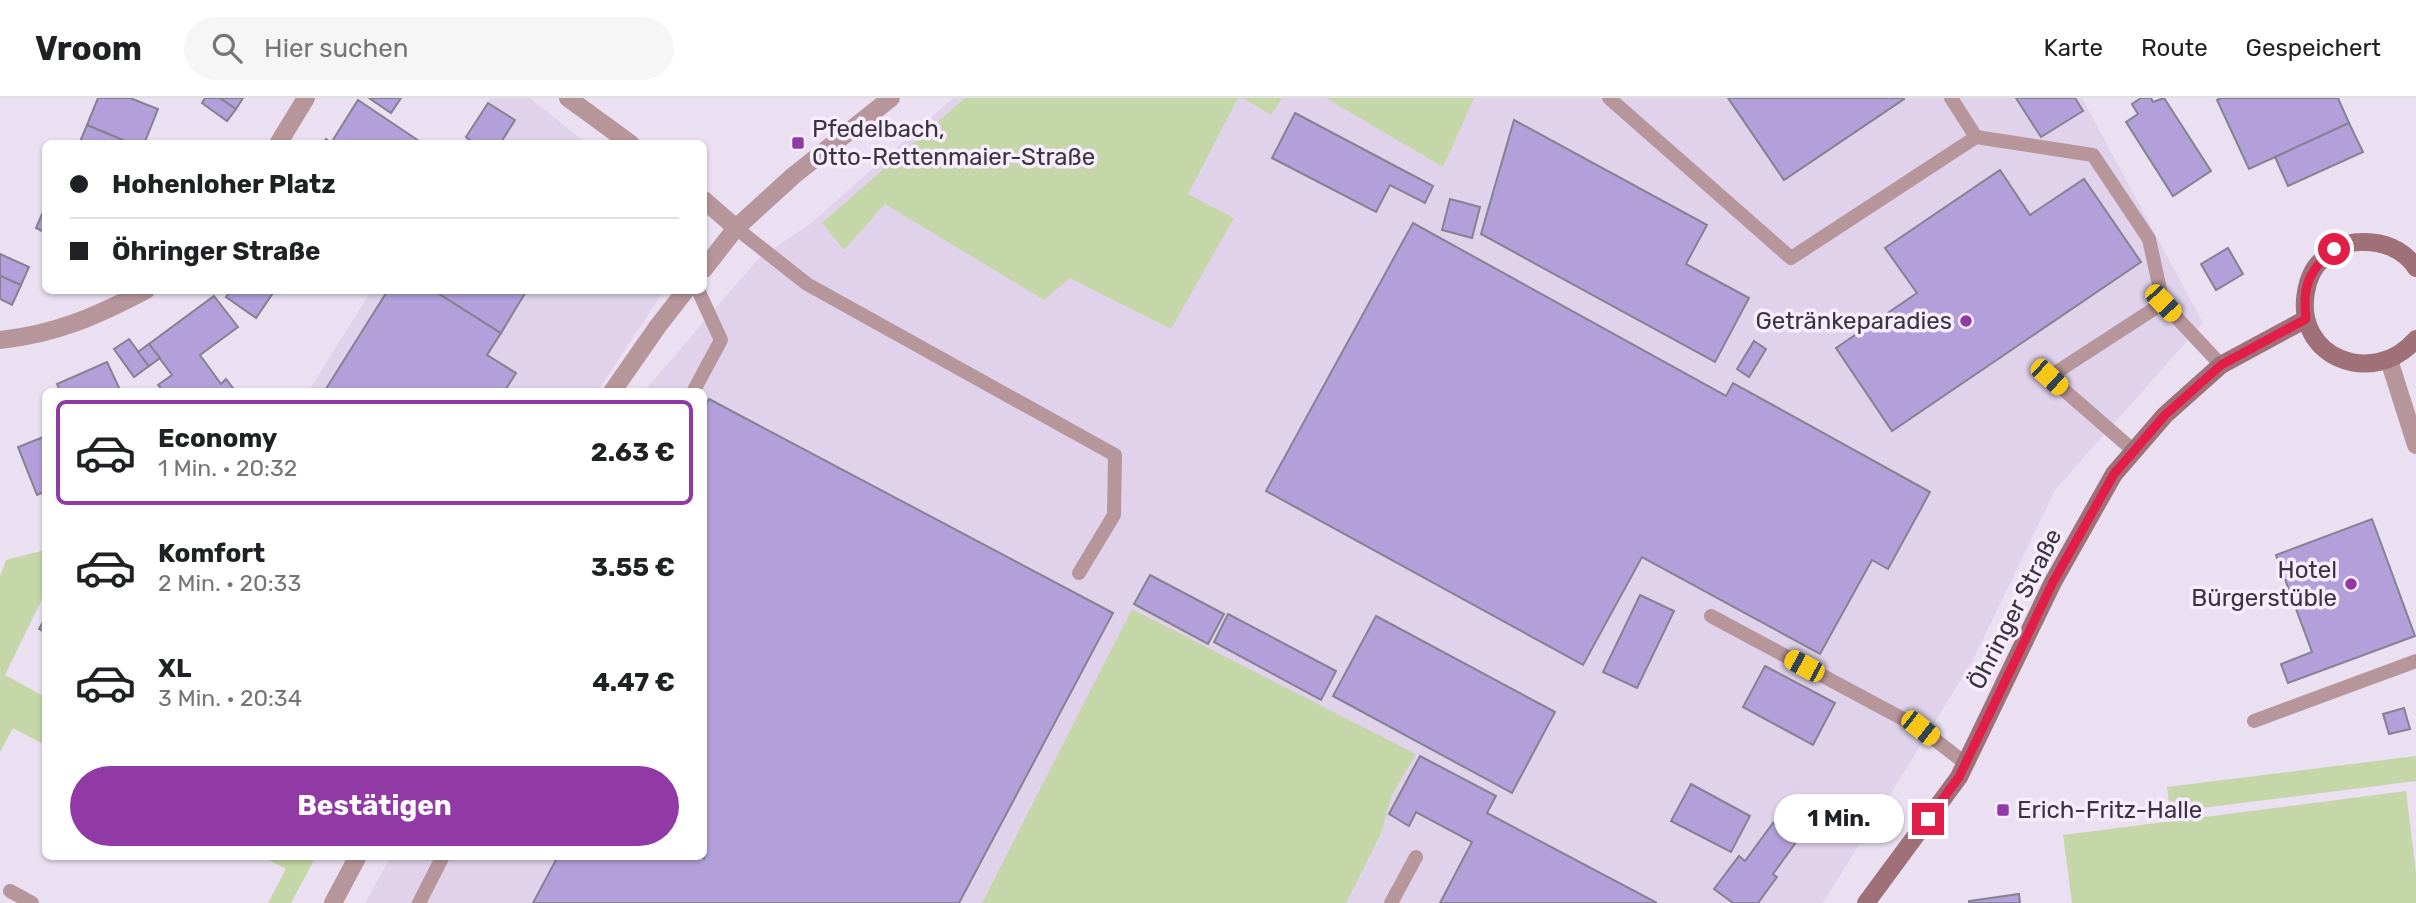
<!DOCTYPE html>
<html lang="de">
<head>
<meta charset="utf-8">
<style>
  body { margin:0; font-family:Rubik,sans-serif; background:#f6f6f6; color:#202124; height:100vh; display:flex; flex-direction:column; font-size:26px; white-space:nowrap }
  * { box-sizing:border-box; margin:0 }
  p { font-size:23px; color:#757577 }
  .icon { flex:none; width:38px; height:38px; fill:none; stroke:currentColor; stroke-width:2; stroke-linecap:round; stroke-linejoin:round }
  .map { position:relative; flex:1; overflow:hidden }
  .side { position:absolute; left:42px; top:290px; width:665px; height:472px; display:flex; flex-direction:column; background:#fff; border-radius:10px; box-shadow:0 2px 5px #0004 }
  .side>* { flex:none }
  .hud { position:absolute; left:42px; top:42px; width:665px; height:154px; border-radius:10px; box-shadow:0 2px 5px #0004; display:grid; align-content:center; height:154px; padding:0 28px; background:#fff }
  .end { position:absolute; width:32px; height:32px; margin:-16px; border:9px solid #e11d48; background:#fff; box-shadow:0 0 0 4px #fff }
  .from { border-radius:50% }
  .bubble { position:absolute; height:49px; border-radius:24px; background:#fff; box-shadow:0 2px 5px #0004; font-size:23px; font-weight:700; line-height:49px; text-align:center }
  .car { position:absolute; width:21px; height:42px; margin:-21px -10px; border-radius:9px; box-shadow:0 0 5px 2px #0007; background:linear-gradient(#f5c518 24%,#345 0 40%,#f5c518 0 76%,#345 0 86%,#f5c518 0) }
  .hud b { display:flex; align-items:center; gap:24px; height:66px; font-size:26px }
  .hud b+b { border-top:2px solid #e0e0e0 }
  .hud i { width:18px; height:18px; background:#202124 }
  ul { padding:12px 0 0; list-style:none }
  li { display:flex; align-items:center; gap:21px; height:105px; margin:0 14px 10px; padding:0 14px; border:4px solid transparent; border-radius:10px }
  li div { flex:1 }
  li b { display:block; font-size:26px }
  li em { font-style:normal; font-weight:700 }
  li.selected { border-color:#913aa6 }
  li>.icon { width:63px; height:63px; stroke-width:1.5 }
  .primary-button { display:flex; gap:14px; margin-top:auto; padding:14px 28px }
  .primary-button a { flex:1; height:80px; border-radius:42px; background:#913aa6; color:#fff; font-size:28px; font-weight:700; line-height:80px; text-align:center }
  header { display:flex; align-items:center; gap:42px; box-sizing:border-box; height:98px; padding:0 35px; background:#fff; border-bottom:2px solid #e0e0e0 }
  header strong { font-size:33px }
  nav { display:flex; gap:38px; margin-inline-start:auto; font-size:24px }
  .search { width:490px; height:63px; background:#f6f6f6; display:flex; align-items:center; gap:18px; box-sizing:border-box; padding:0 24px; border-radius:38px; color:#757577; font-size:26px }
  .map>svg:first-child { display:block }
</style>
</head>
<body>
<header>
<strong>Vroom</strong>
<div class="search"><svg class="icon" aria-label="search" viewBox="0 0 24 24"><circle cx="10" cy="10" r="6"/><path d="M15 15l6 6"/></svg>Hier suchen</div>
<nav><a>Karte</a><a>Route</a><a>Gespeichert</a></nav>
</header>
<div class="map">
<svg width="2416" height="805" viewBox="0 0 2416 805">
  <rect width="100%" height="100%" fill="#eae0f1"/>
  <!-- built -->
  <g fill="#e0d2ea">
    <path d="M490 0H530L586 45 462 46Z"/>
    <path d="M953 0H2082L2203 225 2055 392 1972 564 1823 805H365L390 760H704V294H643L759 160 810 126Z"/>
    <path d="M371 193H664L597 294H308Z"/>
  </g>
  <!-- green -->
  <g fill="#c5d7a9">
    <path d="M965 0H1238L1188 96 1234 120 1171 231 1070 180 1044 202 885 106 844 152 822 125Z"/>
    <path d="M1243 0H1282L1271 17Z"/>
    <path d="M1326 0H1474L1443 69Z"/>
    <path d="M45 452V495L5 577 45 599V640L43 646 13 630 0 654V479L6 462Z"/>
    <path d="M1132 511 1416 656 1392 697 1381 735 1346 805H982Z"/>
    <path d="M2416 658V683L2170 714 2167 689Z"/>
    <path d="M2406 693 2416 774V805H2072L2063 737Z"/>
    <path d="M265 760H315L291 805H268L286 771Z"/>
  </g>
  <!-- building -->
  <g fill="#b39fda" stroke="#868192" stroke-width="2">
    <path d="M98 0H130L158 11 144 46H132L87 27Z"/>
    <path d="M205 0H220L236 11 227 23 202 5Z"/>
    <path d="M220 0H243L236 11Z"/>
    <path d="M369 0H401L391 15Z"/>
    <path d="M1728 0H1903L1904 1 1784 82Z"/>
    <path d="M2016 0H2075L2083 13 2041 39Z"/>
    <path d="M2141 0H2151L2153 4 2164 0 2211 73 2173 98 2126 24 2138 16 2132 6Z"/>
    <path d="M2221 0H2338L2349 25 2249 71 2217 2Z"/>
    <path d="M358 2 419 43 417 46H323L326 41 331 45Z"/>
    <path d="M488 5 515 22 500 46H475L466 39Z"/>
    <path d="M1295 15 1433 88 1425 105 1390 87 1376 114 1272 60Z"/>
    <path d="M1514 22 1707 127 1686 166 1749 200 1715 264 1481 136Z"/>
    <path d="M2349 25 2363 54 2288 88 2275 59Z"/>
    <path d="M87 27 132 46H79Z"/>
    <path d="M2000 72 2030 117 2084 81 2141 164 1892 333 1836 250 1917 195 1885 150Z"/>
    <path d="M1450 101 1480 109 1472 140 1442 132Z"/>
    <path d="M46 107V135L36 130Z"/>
    <path d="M1413 125 1726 298 1733 285 1930 394 1888 471 1872 462 1820 556 1642 459 1583 567 1266 393Z"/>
    <path d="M2228 150 2243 176 2216 192 2201 166Z"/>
    <path d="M0 156 29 169 21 187 0 178Z"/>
    <path d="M0 178 21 187 12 207 0 201Z"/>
    <path d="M231 192H275L256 220 226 199Z"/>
    <path d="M388 192H433L501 235 487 257 516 275 504 294H324Z"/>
    <path d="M433 192H527L501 235Z"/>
    <path d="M214 198 238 229 200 257 221 286 226 281 236 294H164L158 287 172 277 149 246Z"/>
    <path d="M129 241 149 268 134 279 114 251Z"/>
    <path d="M1754 243 1766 251 1749 279 1737 271Z"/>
    <path d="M149 246 160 260 149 268 138 254Z"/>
    <path d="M107 264 121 294H61L57 286Z"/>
    <path d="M709 301 1113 515 959 805H533L557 760H704V311Z"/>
    <path d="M46 338V393L37 397 18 349Z"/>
    <path d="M2372 421 2415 538 2288 585 2281 566 2312 554 2276 457Z"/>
    <path d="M1150 477 1224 516 1208 546 1134 506Z"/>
    <path d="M1640 497 1674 513 1637 590 1603 574Z"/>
    <path d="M1228 516 1336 573 1321 602 1214 544Z"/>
    <path d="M1376 518 1555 614 1512 695 1333 598Z"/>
    <path d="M46 519V535L39 531Z"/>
    <path d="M1765 568 1835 605 1813 647 1743 609Z"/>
    <path d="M2404 610 2410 631 2389 636 2383 616Z"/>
    <path d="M1420 658 1496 698 1487 715 1657 805H1440L1472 744 1416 714 1409 728 1389 716Z"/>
    <path d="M1691 686 1750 718 1731 754 1671 723Z"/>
    <path d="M1773 725 1797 743 1773 776 1777 779 1758 805H1733L1714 791 1739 758 1745 763Z"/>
    <path d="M2019 796 2020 805H1969V803Z"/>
  </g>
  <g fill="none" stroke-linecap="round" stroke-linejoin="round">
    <!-- service -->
    <g stroke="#b7969b" stroke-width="14">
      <path d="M1609 0 1791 160 1976 39 1951 0"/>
      <path d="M1976 39 2093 57 2149 141 2163 205"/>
      <path d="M736 130 807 186 1115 357 1114 417 1079 475"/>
      <path d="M693 294 721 242 698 192"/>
      <path d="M2134 353 2049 279 2163 205 2221 267"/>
      <path d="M1711 518 1920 630 1965 665"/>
      <path d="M2254 623 2416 563"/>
      <path d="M10 793 32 805"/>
      <path d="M419 805 442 760"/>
      <path d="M1391 805 1416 759"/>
    </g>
    <!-- minor -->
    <g stroke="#b7969b" stroke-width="18">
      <path d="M568 0 631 46"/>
      <path d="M278 46 306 0"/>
      <path d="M704 102 736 130"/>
      <path d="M704 171 736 130 793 78 891 0"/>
      <path d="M0 242C56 236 97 218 146 192"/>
      <path d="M612 294 658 228 686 192"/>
      <path d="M333 805 357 760"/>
    </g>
    <!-- tertiary -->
    <path stroke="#b7969b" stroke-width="18" d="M2389 262 2416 347"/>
    <!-- secondary -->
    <g stroke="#9f7078" stroke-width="18">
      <path d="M2416 170C2404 151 2382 143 2361 144 2346 144 2334 151 2323 161 2313 169 2308 182 2306 194 2294 259 2373 291 2416 241"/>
      <path d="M1866 805 1959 679 2053 484 2114 376 2165 317 2221 267 2306 221"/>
    </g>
  </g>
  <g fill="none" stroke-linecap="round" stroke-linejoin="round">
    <!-- route -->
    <path stroke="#e11d48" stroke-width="9" d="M1928 721 1959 679 2053 484 2114 376 2165 317 2221 267 2306 221C2302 188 2309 172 2334 151"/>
  </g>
  <!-- markers -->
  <g fill="#913aa6" stroke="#f7edfe" stroke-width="2.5">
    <rect x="791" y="38" width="14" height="14" rx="3.5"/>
    <circle cx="1966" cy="223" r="7"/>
    <circle cx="2351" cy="486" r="7"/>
    <rect x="1996" y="705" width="14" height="14" rx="3.5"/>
  </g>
  <g text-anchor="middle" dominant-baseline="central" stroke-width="7" stroke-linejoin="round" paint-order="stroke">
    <!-- poi labels -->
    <g font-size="24" fill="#39353b" stroke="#f7edfe" text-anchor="start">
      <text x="812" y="31">Pfedelbach,<tspan x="812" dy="28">Otto-Rettenmaier-Straße</tspan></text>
      <text x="1952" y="223" text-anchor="end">Getränkeparadies</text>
      <text x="2337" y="472" text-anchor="end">Hotel<tspan x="2337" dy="28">Bürgerstüble</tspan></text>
      <text x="2017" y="712">Erich-Fritz-Halle</text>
    </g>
    <!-- street labels -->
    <g font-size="24" fill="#39353b" stroke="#f7edfe">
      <text transform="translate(2015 511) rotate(-63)">Öhringer Straße</text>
    </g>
  </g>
</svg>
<i class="end from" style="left:2334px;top:151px"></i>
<i class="end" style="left:1928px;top:721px"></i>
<div class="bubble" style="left:1774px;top:696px;width:130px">1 Min.</div>
<i class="car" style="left:2163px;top:205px;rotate:137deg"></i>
<i class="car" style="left:2049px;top:279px;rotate:132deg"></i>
<i class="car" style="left:1804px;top:568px;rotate:298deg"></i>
<i class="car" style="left:1920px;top:630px;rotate:128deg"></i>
<div class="hud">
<b><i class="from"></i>Hohenloher Platz</b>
<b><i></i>Öhringer Straße</b>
</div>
<section class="side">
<ul>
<li class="selected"><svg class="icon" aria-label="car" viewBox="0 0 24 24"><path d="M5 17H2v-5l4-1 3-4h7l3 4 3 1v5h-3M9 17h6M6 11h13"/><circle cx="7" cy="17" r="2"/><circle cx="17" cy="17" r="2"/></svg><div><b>Economy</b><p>1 Min. · 20:32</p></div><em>2.63 €</em></li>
<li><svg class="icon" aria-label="car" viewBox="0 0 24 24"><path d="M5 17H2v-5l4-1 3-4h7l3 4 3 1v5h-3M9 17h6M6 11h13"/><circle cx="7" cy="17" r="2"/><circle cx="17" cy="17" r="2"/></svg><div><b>Komfort</b><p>2 Min. · 20:33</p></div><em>3.55 €</em></li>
<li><svg class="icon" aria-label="car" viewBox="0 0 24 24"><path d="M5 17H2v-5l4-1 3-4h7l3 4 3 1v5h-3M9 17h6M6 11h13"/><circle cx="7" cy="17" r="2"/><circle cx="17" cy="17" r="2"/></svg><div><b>XL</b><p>3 Min. · 20:34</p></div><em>4.47 €</em></li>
</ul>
<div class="primary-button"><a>Bestätigen</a></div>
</section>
</div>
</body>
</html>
